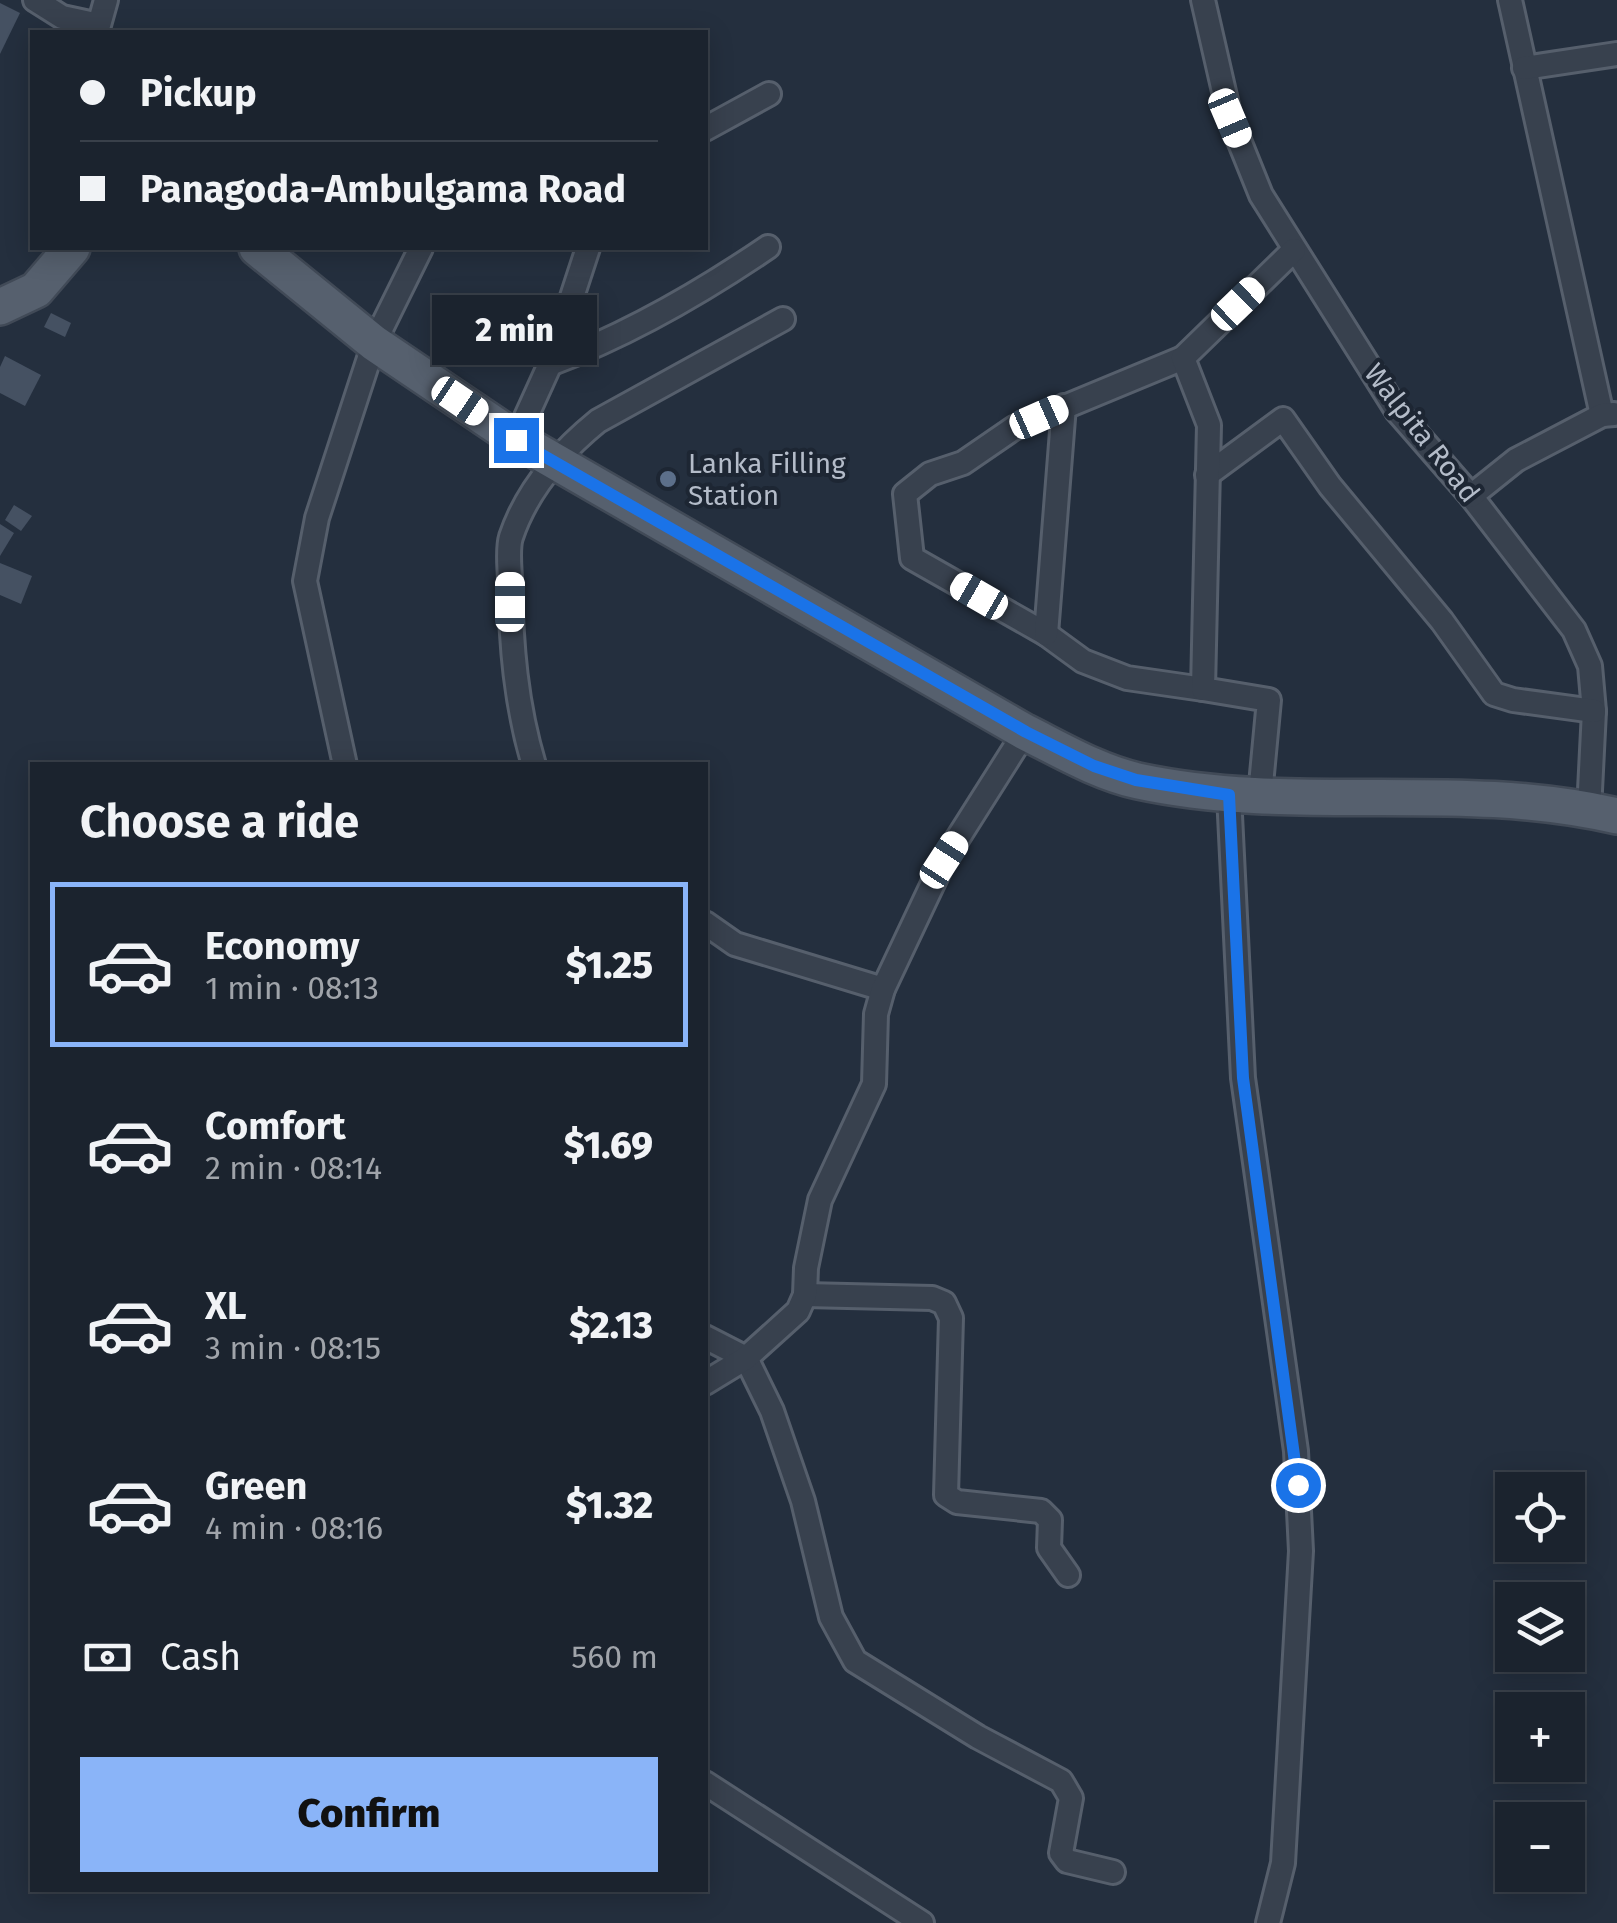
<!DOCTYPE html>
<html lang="en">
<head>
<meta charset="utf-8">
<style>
  body { margin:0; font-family:"Fira Sans",sans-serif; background:#282f3a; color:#f1f3f6; height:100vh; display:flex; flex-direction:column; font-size:38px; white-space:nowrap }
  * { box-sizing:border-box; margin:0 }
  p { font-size:32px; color:#a0a4aa }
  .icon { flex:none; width:55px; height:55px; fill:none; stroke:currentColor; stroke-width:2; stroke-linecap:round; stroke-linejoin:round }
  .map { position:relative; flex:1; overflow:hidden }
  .sheet { position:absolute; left:30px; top:762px; width:678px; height:1130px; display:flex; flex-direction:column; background:#1b232e; border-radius:0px; box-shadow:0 5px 25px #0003,0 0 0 2px #39404a }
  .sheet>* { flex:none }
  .banner { position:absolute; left:30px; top:30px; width:678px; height:220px; border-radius:0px; box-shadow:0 5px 25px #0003,0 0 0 2px #39404a; display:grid; align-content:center; height:220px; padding:0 50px; background:#1b232e }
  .buttons { position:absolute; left:1495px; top:1472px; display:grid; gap:20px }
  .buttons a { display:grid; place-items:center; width:90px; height:90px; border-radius:0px; background:#1b232e; box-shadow:0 5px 25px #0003,0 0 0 2px #39404a; font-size:50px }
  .end { position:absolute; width:45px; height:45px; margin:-22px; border:12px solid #1a73e8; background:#fff; box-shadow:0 0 0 5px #fff }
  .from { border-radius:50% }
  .bubble { position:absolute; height:70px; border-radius:0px; background:#1b232e; box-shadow:0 5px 25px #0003,0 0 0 2px #39404a; font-size:32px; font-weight:800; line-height:70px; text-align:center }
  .car { position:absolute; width:30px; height:60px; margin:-30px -15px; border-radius:12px; box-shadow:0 0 8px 2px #0007; background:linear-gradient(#fff 24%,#345 0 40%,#fff 0 76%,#345 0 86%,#fff 0) }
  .banner b { display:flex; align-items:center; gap:35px; height:95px; font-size:38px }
  .banner b+b { border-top:2px solid #39404a }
  .banner i { width:25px; height:25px; background:#f1f3f6 }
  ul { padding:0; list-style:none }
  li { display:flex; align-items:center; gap:30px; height:165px; margin:0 20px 15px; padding:0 30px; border:5px solid transparent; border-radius:0px }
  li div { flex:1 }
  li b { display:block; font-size:38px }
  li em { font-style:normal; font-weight:800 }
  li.selected { border-color:#8ab4f8 }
  li>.icon { width:90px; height:90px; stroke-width:1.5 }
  h2 { padding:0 50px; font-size:45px; line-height:120px }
  .pay { display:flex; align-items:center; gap:25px; height:110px; padding:0 50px; font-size:38px }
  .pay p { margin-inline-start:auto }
  .button { display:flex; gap:20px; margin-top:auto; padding:20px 50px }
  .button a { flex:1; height:115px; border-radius:0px; background:#8ab4f8; color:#111; font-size:40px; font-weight:800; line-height:115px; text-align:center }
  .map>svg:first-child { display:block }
</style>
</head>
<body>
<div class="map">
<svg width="1617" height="1923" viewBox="0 0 1617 1923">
  <rect width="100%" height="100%" fill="#242f3e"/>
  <!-- building -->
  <g fill="#455162">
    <path d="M0 3 20 13 0 54Z"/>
    <path d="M51 313 71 323 65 337 44 327Z"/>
    <path d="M5 356 41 375 25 406 0 393V367Z"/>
    <path d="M14 505 32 516 21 531 5 520Z"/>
    <path d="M0 524 14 533 0 556Z"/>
    <path d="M0 563 32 576 21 604 0 595Z"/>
  </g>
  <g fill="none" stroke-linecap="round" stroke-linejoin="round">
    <defs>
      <g id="street">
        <path d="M35 0 62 17 99 25 106 0"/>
        <path d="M1203 0 1230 118 1261 195 1397 411 1471 496 1574 630 1590 666 1594 711 1589 810"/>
        <path d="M1510 0 1602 415"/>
        <path d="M1524 68 1617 54"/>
        <path d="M705 129 769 94"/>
        <path d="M1183 358 1014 428 963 463 930 474 905 494 912 558 1046 634 1083 661 1127 678 1203 689"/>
        <path d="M550 364C628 335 699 294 768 247"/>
        <path d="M516 439 550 364 588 248"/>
        <path d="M1207 475 1283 419 1330 486 1442 621 1494 694 1513 700 1594 711"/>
        <path d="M1471 496 1516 460 1602 415 1614 414"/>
        <path d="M1046 634 1064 406"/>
        <path d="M345 765 305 581 317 518 374 343 421 248"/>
        <path d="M534 765C516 705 511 645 510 582 510 569 507 550 511 537 527 489 560 452 598 421L783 319"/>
        <path d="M1229 795 1243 1078 1296 1451 1301 1551 1283 1863 1268 1923"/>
        <path d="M1260 795 1269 700 1203 689 1209 425 1183 358 1294 250"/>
        <path d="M705 923 735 944 883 989"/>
        <path d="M805 1295 932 1298 944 1303 951 1318 946 1495 957 1502 1041 1511 1050 1520 1049 1548 1068 1575"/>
        <path d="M705 1337 746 1358 772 1411 803 1501 831 1617 855 1661 978 1737 1061 1781 1071 1798 1061 1853 1067 1861 1113 1872"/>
        <path d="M705 1383 746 1358 798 1311 805 1295 806 1268 820 1200 874 1084 876 1014 883 989 944 860 1025 732"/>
        <path d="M705 1783 922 1923"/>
      </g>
      <g id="primary">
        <path d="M257 248 374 343 516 439 1025 732C1061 750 1098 772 1138 781 1295 815 1458 779 1617 816"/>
        <path d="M0 307 36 290 72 248"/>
      </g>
    </defs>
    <!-- street casing -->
    <use href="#street" stroke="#565f6c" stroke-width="28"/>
    <!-- primary casing -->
    <use href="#primary" stroke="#414a57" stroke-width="40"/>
    <!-- street -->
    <use href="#street" stroke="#38414e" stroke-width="22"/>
    <!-- primary -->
    <use href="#primary" stroke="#56606e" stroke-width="35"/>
  </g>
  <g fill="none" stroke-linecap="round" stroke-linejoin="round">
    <!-- route -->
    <path stroke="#1a73e8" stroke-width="12" d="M516 440 1026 732 1094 766 1136 780 1229 795 1243 1078 1298 1485"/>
  </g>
  <!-- markers -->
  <circle fill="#5c6f8a" stroke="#1d2633" stroke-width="4" cx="668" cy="479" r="10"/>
  <g text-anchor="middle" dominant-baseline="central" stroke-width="8" stroke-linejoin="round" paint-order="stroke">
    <!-- street labels -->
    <g font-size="28" fill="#b4bcc9" stroke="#1d2633">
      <text transform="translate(1422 433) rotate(52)">Walpita Road</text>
    </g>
    <!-- poi labels -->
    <g font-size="28" fill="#b4bcc9" stroke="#1d2633" text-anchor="start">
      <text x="688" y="463">Lanka Filling<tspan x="688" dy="32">Station</tspan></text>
    </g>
  </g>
</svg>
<div class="buttons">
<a><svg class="icon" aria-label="locate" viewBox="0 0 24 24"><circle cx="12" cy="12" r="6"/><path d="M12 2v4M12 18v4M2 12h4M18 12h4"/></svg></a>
<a><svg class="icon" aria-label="layers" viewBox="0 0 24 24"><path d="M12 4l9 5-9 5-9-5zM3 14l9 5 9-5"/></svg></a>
<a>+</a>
<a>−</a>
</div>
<i class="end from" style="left:1298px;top:1485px"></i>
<i class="end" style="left:516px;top:440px"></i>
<div class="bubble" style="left:432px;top:295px;width:165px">2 min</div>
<i class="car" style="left:1230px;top:118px;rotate:157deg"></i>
<i class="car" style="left:1238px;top:304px;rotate:46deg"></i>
<i class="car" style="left:460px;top:401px;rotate:124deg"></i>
<i class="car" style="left:1039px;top:417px;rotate:66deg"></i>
<i class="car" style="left:979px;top:596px;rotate:300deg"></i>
<i class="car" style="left:510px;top:602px;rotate:0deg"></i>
<i class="car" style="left:944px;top:860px;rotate:33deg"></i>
<div class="banner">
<b><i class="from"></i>Pickup</b>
<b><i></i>Panagoda-Ambulgama Road</b>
</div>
<section class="sheet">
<h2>Choose a ride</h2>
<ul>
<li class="selected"><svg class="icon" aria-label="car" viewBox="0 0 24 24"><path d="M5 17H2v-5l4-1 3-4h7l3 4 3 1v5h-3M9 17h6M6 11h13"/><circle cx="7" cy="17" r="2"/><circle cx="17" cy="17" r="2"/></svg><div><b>Economy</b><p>1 min · 08:13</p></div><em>$1.25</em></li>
<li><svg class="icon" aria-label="car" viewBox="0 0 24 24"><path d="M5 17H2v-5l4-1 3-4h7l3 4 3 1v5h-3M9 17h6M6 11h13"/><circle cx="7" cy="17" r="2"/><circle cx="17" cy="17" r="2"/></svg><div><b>Comfort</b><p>2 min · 08:14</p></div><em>$1.69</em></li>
<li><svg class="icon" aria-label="car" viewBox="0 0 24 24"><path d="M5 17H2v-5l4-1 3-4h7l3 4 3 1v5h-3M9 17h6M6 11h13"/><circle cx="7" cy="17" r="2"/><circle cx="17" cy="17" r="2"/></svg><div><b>XL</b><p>3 min · 08:15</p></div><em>$2.13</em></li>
<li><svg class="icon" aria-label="car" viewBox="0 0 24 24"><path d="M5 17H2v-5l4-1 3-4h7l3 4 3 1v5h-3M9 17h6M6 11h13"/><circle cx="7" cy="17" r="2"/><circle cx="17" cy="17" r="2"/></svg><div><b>Green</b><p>4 min · 08:16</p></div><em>$1.32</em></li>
</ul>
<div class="pay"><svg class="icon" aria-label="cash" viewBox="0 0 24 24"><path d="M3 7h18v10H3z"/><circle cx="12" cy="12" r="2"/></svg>Cash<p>560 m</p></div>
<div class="button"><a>Confirm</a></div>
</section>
</div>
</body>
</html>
